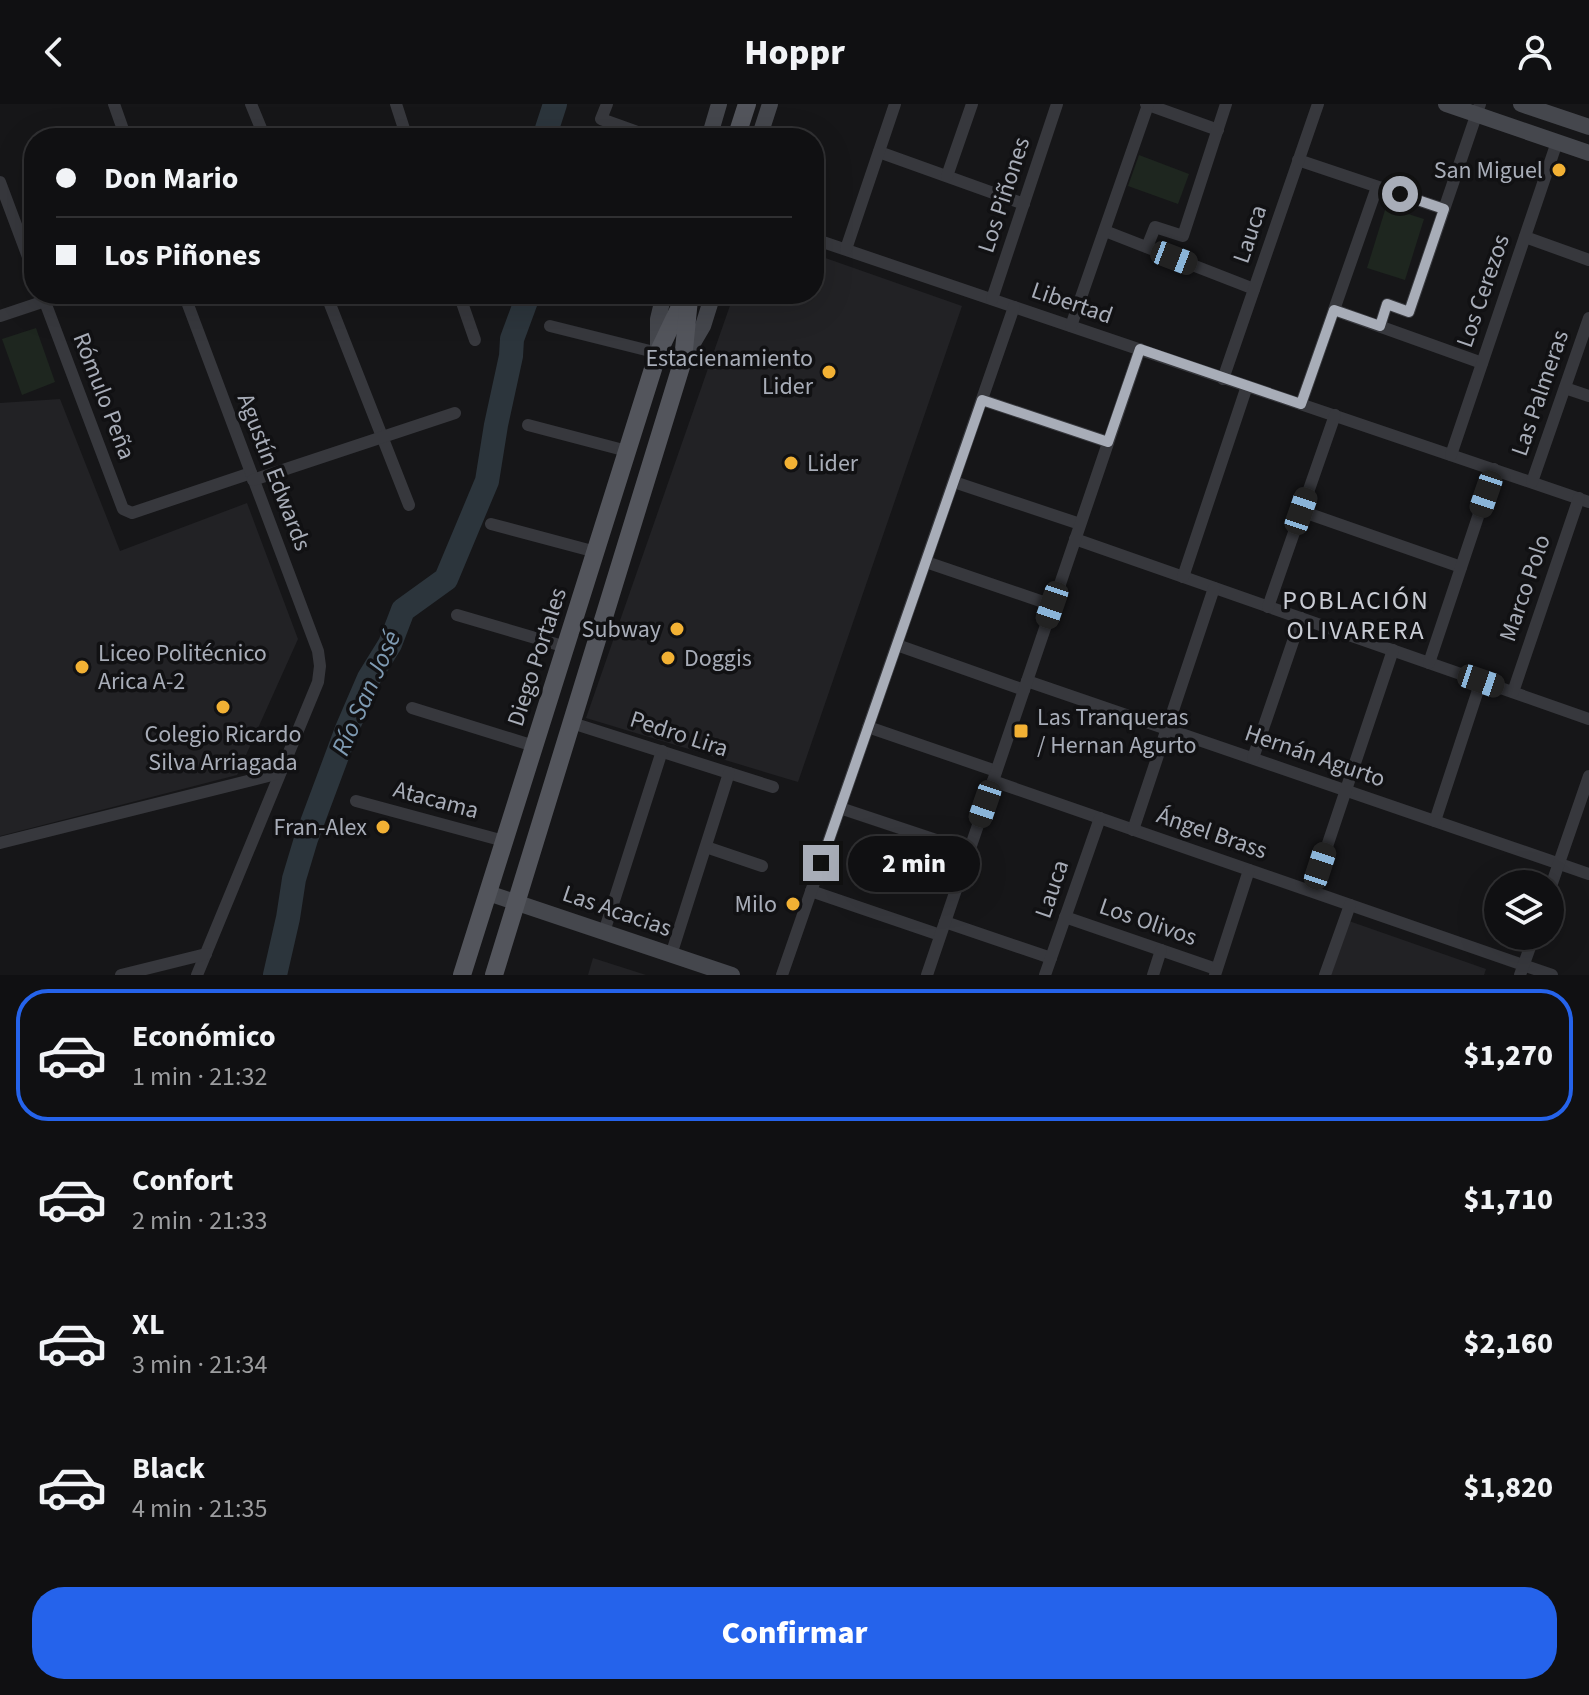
<!DOCTYPE html>
<html lang="es">
<head>
<meta charset="utf-8">
<style>
  body { margin:0; font-family:"Source Sans 3",sans-serif; background:#1e1e20; color:#f1f3f6; height:100vh; display:flex; flex-direction:column; font-size:30px; white-space:nowrap }
  * { box-sizing:border-box; margin:0 }
  p { font-size:26px; color:#9c9d9f }
  .icon { flex:none; width:44px; height:44px; fill:none; stroke:currentColor; stroke-width:2; stroke-linecap:round; stroke-linejoin:round }
  .map { position:relative; height:871px; overflow:hidden }
  .side { display:flex; flex-direction:column; background:#101012; flex:1 }
  .side>* { flex:none }
  .hud { position:absolute; left:24px; top:24px; width:800px; height:176px; border-radius:32px; box-shadow:0 8px 32px #0002,0 0 0 2px #303032; display:grid; align-content:center; height:176px; padding:0 32px; background:#101012 }
  .fabs { position:absolute; left:1484px; top:766px; display:grid; gap:16px }
  .fabs a { display:grid; place-items:center; width:80px; height:80px; border-radius:50%; background:#101012; box-shadow:0 8px 32px #0002,0 0 0 2px #303032; font-size:40px }
  .end { position:absolute; width:36px; height:36px; margin:-18px; border:10px solid #a8adb8; background:#111; box-shadow:0 0 0 4px #111 }
  .from { border-radius:50% }
  .bubble { position:absolute; height:56px; border-radius:28px; background:#101012; box-shadow:0 8px 32px #0002,0 0 0 2px #303032; font-size:26px; font-weight:800; line-height:56px; text-align:center }
  .car { position:absolute; width:24px; height:48px; margin:-24px -12px; border-radius:10px; box-shadow:0 0 6px 2px #0007; background:linear-gradient(#222 24%,#8ab4d8 0 40%,#222 0 76%,#8ab4d8 0 86%,#222 0) }
  .hud b { display:flex; align-items:center; gap:28px; height:76px; font-size:30px }
  .hud b+b { border-top:2px solid #303032 }
  .hud i { width:20px; height:20px; background:#f1f3f6 }
  ul { padding:14px 0 0; list-style:none }
  li { display:flex; align-items:center; gap:24px; height:132px; margin:0 16px 12px; padding:0 16px; border:4px solid transparent; border-radius:32px }
  li div { flex:1 }
  li b { display:block; font-size:30px }
  li em { font-style:normal; font-weight:800 }
  li.on { border-color:#2563eb }
  li>.icon { width:72px; height:72px; stroke-width:1.5 }
  .cta { display:flex; gap:16px; margin-top:auto; padding:16px 32px }
  .cta a { flex:1; height:92px; border-radius:32px; background:#2563eb; color:#fff; font-size:32px; font-weight:800; line-height:92px; text-align:center }
  header { display:flex; justify-content:space-between; align-items:center; height:104px; padding:0 32px; background:#101012; font-size:36px; font-weight:800 }
  .map>svg:first-child { display:block }
</style>
</head>
<body>
<header><svg class="icon" aria-label="back" viewBox="0 0 24 24"><path d="M15 5l-7 7 7 7"/></svg>Hoppr<svg class="icon" aria-label="person" viewBox="0 0 24 24"><circle cx="12" cy="8" r="4"/><path d="M4 21q1-7 8-7t8 7"/></svg></header>
<div class="map">
<svg width="1589" height="871" viewBox="0 0 1589 871">
  <rect width="100%" height="100%" fill="#161618"/>
  <!-- built -->
  <g fill="#222225">
    <path d="M814 150 962 202 798 678 586 614 734 190H814Z"/>
    <path d="M60 295 120 447 247 399 298 535 237 671 0 732V299Z"/>
    <path d="M1349 817 1486 865 1484 871H1331Z"/>
    <path d="M593 854 646 871H588Z"/>
  </g>
  <!-- green -->
  <g fill="#1e261f">
    <path d="M1139 51 1189 70 1178 100 1128 82Z"/>
    <path d="M1386 103 1424 115 1405 176 1367 164Z"/>
    <path d="M36 224 55 278 22 291 2 235Z"/>
  </g>
  <g fill="none" stroke-linecap="round" stroke-linejoin="round">
    <!-- river -->
    <g stroke="#2c353c" stroke-width="24">
      <path d="M544 34 555 0"/>
      <path d="M275 871 288 814 294 775 306 735 347 625 369 574 390 540 403 506 446 475 487 377 496 321 511 252 512 235 526 197V190"/>
    </g>
    <!-- street -->
    <g stroke="#37383d" stroke-width="12">
      <path d="M114 0 126 34"/>
      <path d="M251 0 265 34"/>
      <path d="M396 0 407 34"/>
      <path d="M607 0 601 15 654 34"/>
      <path d="M1146 0 1218 26"/>
      <path d="M879 48 1024 100"/>
      <path d="M1298 56 1444 105"/>
      <path d="M947 72 972 0"/>
      <path d="M0 78 34 169"/>
      <path d="M1105 127 1254 185"/>
      <path d="M1525 133 1589 156"/>
      <path d="M814 135 1589 398"/>
      <path d="M1147 143 1155 123 1183 132 1226 0"/>
      <path d="M846 145 895 0"/>
      <path d="M42 190 123 405 132 409 251 369"/>
      <path d="M184 190 318 547 320 562 318 578 197 871"/>
      <path d="M326 190 409 401"/>
      <path d="M459 190 475 236"/>
      <path d="M992 195 1057 0"/>
      <path d="M1334 206 1482 259"/>
      <path d="M0 212 66 190"/>
      <path d="M550 222 658 249"/>
      <path d="M1071 222 1148 1"/>
      <path d="M1380 222 1387 200 1409 208 1480 0"/>
      <path d="M1223 275 1318 0"/>
      <path d="M1565 284 1589 292"/>
      <path d="M982 296 1108 338"/>
      <path d="M1301 300 1377 83"/>
      <path d="M528 321 627 347"/>
      <path d="M1451 351 1557 38"/>
      <path d="M253 376 455 309"/>
      <path d="M954 378 1080 420"/>
      <path d="M1532 378 1589 214"/>
      <path d="M1301 407 1461 463"/>
      <path d="M491 420 596 448"/>
      <path d="M1075 435 1589 615"/>
      <path d="M926 458 1052 501"/>
      <path d="M1183 473 1247 282"/>
      <path d="M1268 503 1335 311"/>
      <path d="M457 511 566 543"/>
      <path d="M897 541 1024 586"/>
      <path d="M1429 559 1494 365"/>
      <path d="M1027 577 1589 770"/>
      <path d="M1513 588 1579 394"/>
      <path d="M412 604 534 642"/>
      <path d="M572 619 773 683"/>
      <path d="M868 623 996 667"/>
      <path d="M1253 654 1301 514"/>
      <path d="M993 677 1552 871"/>
      <path d="M356 697 504 737"/>
      <path d="M840 704 969 747"/>
      <path d="M1435 717 1481 577"/>
      <path d="M1133 726 1214 484"/>
      <path d="M0 739 280 669"/>
      <path d="M706 743 762 762"/>
      <path d="M1550 785 1589 672"/>
      <path d="M811 787 940 831"/>
      <path d="M1312 787 1393 546"/>
      <path d="M1065 813 1216 865"/>
      <path d="M945 818 1051 854"/>
      <path d="M604 828 662 647"/>
      <path d="M671 851 729 669"/>
      <path d="M121 871 206 850"/>
      <path d="M782 871 1014 203"/>
      <path d="M927 871 1140 245"/>
      <path d="M1045 871 1100 714"/>
      <path d="M1153 871 1161 846"/>
      <path d="M1215 871 1249 766"/>
      <path d="M1325 871 1350 801"/>
      <path d="M1520 871 1534 832"/>
    </g>
    <!-- secondary -->
    <g stroke="#45474d" stroke-width="16">
      <path d="M1446 0 1589 49"/>
      <path d="M1521 0 1589 23"/>
      <path d="M709 34 719 0"/>
      <path d="M759 34 770 0"/>
      <path d="M658 249V215L664 190"/>
      <path d="M683 256 703 222 713 190"/>
      <path d="M488 789 732 871"/>
    </g>
    <!-- primary -->
    <g stroke="#53555c" stroke-width="18">
      <path d="M736 34 747 0"/>
      <path d="M462 871 658 249 686 190"/>
      <path d="M494 871 683 256 689 195"/>
    </g>
  </g>
  <g fill="none" stroke-linecap="round" stroke-linejoin="round">
    <!-- route -->
    <path stroke="#a8adb8" stroke-width="10" d="M821 759 982 296 1108 338 1140 245 1301 300 1334 206 1380 222 1387 200 1409 208 1444 105 1400 90"/>
  </g>
  <!-- markers -->
  <g fill="#f2b134" stroke="#111113" stroke-width="3">
    <circle cx="1559" cy="66" r="8"/>
    <circle cx="829" cy="268" r="8"/>
    <circle cx="791" cy="359" r="8"/>
    <circle cx="677" cy="525" r="8"/>
    <circle cx="668" cy="554" r="8"/>
    <circle cx="82" cy="563" r="8"/>
    <circle cx="223" cy="603" r="8"/>
    <rect x="1013" y="619" width="16" height="16" rx="4"/>
    <circle cx="383" cy="723" r="8"/>
    <circle cx="793" cy="800" r="8"/>
  </g>
  <g text-anchor="middle" dominant-baseline="central" stroke-width="7" stroke-linejoin="round" paint-order="stroke">
    <!-- poi labels -->
    <g font-size="24" fill="#a8adb8" stroke="#111113" text-anchor="end">
      <text x="1543" y="66">San Miguel</text>
      <text x="813" y="254">Estacienamiento<tspan x="813" dy="28">Lider</tspan></text>
      <text x="807" y="359" text-anchor="start">Lider</text>
      <text x="661" y="525">Subway</text>
      <text x="98" y="549" text-anchor="start">Liceo Politécnico<tspan x="98" dy="28">Arica A-2</tspan></text>
      <text x="684" y="554" text-anchor="start">Doggis</text>
      <text x="1037" y="613" text-anchor="start">Las Tranqueras<tspan x="1037" dy="28">/ Hernan Agurto</tspan></text>
      <text x="223" y="630" text-anchor="middle">Colegio Ricardo<tspan x="223" dy="28">Silva Arriagada</tspan></text>
      <text x="367" y="723">Fran-Alex</text>
      <text x="777" y="800">Milo</text>
    </g>
    <!-- street labels -->
    <g font-size="24" fill="#a8adb8" stroke="#111113">
      <text transform="translate(1004 91) rotate(-72)">Los Piñones</text>
      <text transform="translate(1250 130) rotate(-71)">Lauca</text>
      <text transform="translate(1483 187) rotate(-71)">Los Cerezos</text>
      <text transform="translate(1072 199) rotate(19)">Libertad</text>
      <text transform="translate(1540 289) rotate(-71)">Las Palmeras</text>
      <text transform="translate(104 292) rotate(69)">Rómulo Peña</text>
      <text transform="translate(274 368) rotate(69)">Agustín Edwards</text>
      <text transform="translate(1525 484) rotate(-71)">Marco Polo</text>
      <text transform="translate(537 553) rotate(-72)">Diego Portales</text>
      <text transform="translate(679 630) rotate(18)">Pedro Lira</text>
      <text transform="translate(1315 652) rotate(19)">Hernán Agurto</text>
      <text transform="translate(436 696) rotate(15)">Atacama</text>
      <text transform="translate(1212 729) rotate(19)">Ángel Brass</text>
      <text transform="translate(1052 785) rotate(-71)">Lauca</text>
      <text transform="translate(617 807) rotate(19)">Las Acacias</text>
      <text transform="translate(1148 818) rotate(19)">Los Olivos</text>
    </g>
    <!-- neighbourhood labels -->
    <g font-size="26" letter-spacing="2" fill="#c9ccd4" stroke="#111113">
      <text x="1356" y="496">POBLACIÓN<tspan x="1356" dy="30">OLIVARERA</tspan></text>
    </g>
    <!-- water labels -->
    <g font-size="26" font-style="italic" fill="#7f9bb3" stroke="#111113">
      <text transform="translate(366 589) rotate(-66)">Río San José</text>
    </g>
  </g>
</svg>
<div class="fabs">
<a><svg class="icon" aria-label="layers" viewBox="0 0 24 24"><path d="M12 4l9 5-9 5-9-5zM3 14l9 5 9-5"/></svg></a>
</div>
<i class="end from" style="left:1400px;top:90px"></i>
<i class="end" style="left:821px;top:759px"></i>
<div class="bubble" style="left:848px;top:732px;width:132px">2 min</div>
<i class="car" style="left:1174px;top:154px;rotate:111deg"></i>
<i class="car" style="left:1486px;top:390px;rotate:199deg"></i>
<i class="car" style="left:1301px;top:407px;rotate:19deg"></i>
<i class="car" style="left:1052px;top:501px;rotate:199deg"></i>
<i class="car" style="left:1481px;top:577px;rotate:109deg"></i>
<i class="car" style="left:985px;top:700px;rotate:199deg"></i>
<i class="car" style="left:1320px;top:762px;rotate:18deg"></i>
<div class="hud">
<b><i class="from"></i>Don Mario</b>
<b><i></i>Los Piñones</b>
</div>
</div>
<section class="side">
<ul>
<li class="on"><svg class="icon" aria-label="car" viewBox="0 0 24 24"><path d="M5 17H2v-5l4-1 3-4h7l3 4 3 1v5h-3M9 17h6M6 11h13"/><circle cx="7" cy="17" r="2"/><circle cx="17" cy="17" r="2"/></svg><div><b>Económico</b><p>1 min · 21:32</p></div><em>$1,270</em></li>
<li><svg class="icon" aria-label="car" viewBox="0 0 24 24"><path d="M5 17H2v-5l4-1 3-4h7l3 4 3 1v5h-3M9 17h6M6 11h13"/><circle cx="7" cy="17" r="2"/><circle cx="17" cy="17" r="2"/></svg><div><b>Confort</b><p>2 min · 21:33</p></div><em>$1,710</em></li>
<li><svg class="icon" aria-label="car" viewBox="0 0 24 24"><path d="M5 17H2v-5l4-1 3-4h7l3 4 3 1v5h-3M9 17h6M6 11h13"/><circle cx="7" cy="17" r="2"/><circle cx="17" cy="17" r="2"/></svg><div><b>XL</b><p>3 min · 21:34</p></div><em>$2,160</em></li>
<li><svg class="icon" aria-label="car" viewBox="0 0 24 24"><path d="M5 17H2v-5l4-1 3-4h7l3 4 3 1v5h-3M9 17h6M6 11h13"/><circle cx="7" cy="17" r="2"/><circle cx="17" cy="17" r="2"/></svg><div><b>Black</b><p>4 min · 21:35</p></div><em>$1,820</em></li>
</ul>
<div class="cta"><a>Confirmar</a></div>
</section>
</body>
</html>
